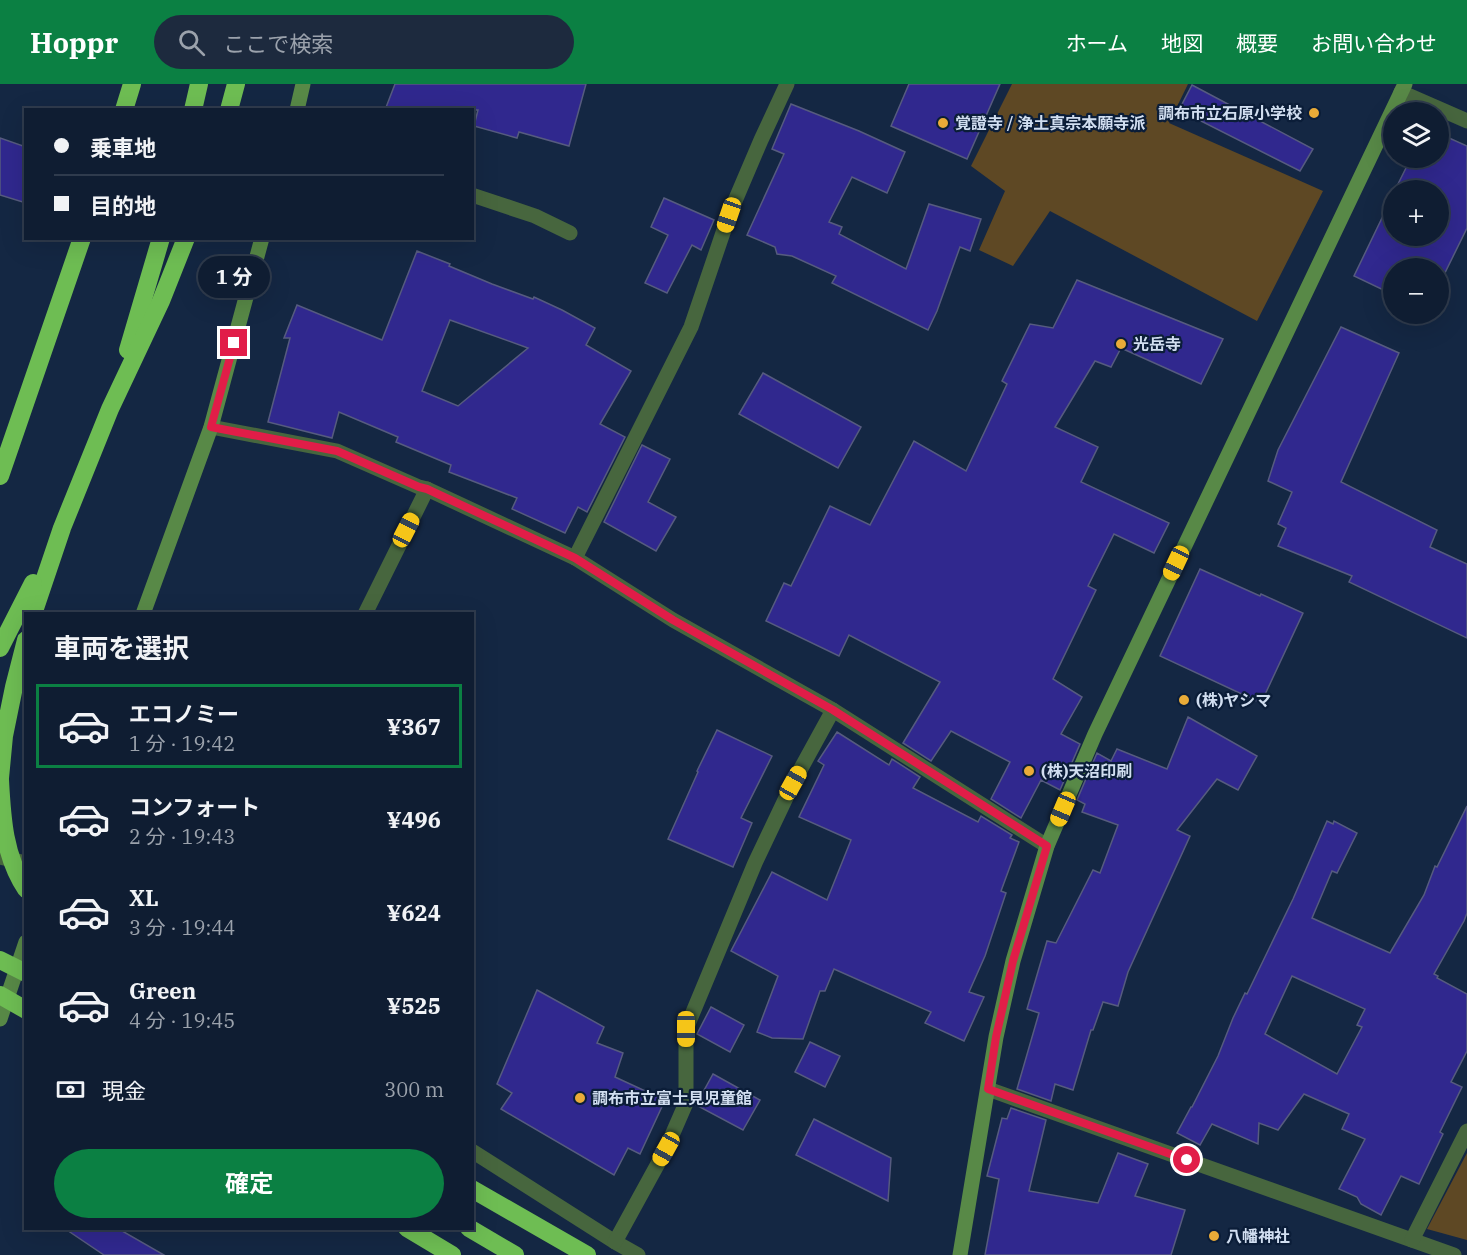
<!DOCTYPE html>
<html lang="ja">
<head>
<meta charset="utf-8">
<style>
  body { margin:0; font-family:"IBM Plex Serif","Noto Sans JP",serif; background:#1d2a3e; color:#f1f3f6; height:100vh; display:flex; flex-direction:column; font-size:22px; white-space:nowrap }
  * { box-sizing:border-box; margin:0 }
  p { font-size:20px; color:#9ba2ac }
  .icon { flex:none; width:33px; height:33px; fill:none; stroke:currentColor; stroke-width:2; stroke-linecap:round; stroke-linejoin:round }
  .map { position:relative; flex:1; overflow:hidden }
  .drawer { position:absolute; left:24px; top:528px; width:450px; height:618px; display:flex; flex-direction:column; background:#0f1d32; border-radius:0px; box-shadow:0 6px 24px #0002,0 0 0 2px #2f3b4d }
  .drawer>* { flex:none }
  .banner { position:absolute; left:24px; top:24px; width:450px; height:132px; border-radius:0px; box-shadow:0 6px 24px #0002,0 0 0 2px #2f3b4d; display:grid; align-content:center; height:132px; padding:0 30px; background:#0f1d32 }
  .tools { position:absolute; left:1383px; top:18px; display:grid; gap:12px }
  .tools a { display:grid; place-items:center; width:66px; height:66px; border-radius:50%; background:#0f1d32; box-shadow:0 6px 24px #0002,0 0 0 2px #2f3b4d; font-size:30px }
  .end { position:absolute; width:27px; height:27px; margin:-14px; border:8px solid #e11d48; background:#fff; box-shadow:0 0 0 3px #fff }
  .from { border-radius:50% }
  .bubble { position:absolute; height:42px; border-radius:21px; background:#0f1d32; box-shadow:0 6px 24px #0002,0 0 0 2px #2f3b4d; font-size:20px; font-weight:700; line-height:42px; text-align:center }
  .car { position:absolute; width:18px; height:36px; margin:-18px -9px; border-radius:8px; box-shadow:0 0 4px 2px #0007; background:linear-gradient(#f5c518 24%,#345 0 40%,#f5c518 0 76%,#345 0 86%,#f5c518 0) }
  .banner b { display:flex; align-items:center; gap:21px; height:57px; font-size:22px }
  .banner b+b { border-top:2px solid #2f3b4d }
  .banner i { width:15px; height:15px; background:#f1f3f6 }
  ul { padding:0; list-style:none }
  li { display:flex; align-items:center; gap:18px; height:84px; margin:0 12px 9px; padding:0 18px; border:3px solid transparent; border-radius:0px }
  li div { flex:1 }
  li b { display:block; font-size:22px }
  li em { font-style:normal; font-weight:700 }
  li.current { border-color:#0b8043 }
  li>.icon { width:54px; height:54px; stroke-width:1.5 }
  h2 { padding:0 30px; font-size:27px; line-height:72px }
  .pay { display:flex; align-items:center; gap:15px; height:66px; padding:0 30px; font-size:22px }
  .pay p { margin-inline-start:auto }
  .cta { display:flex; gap:12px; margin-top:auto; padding:12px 30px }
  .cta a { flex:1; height:69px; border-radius:36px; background:#0b8043; color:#fff; font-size:24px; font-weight:700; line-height:69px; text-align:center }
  header { display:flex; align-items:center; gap:36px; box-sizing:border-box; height:84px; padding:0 30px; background:#0b8043; color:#fff }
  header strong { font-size:28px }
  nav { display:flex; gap:33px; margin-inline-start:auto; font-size:21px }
  .search { width:420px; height:54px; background:#1d2a3e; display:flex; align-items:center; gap:15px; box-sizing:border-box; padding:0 21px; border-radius:33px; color:#9ba2ac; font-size:22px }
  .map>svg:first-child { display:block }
</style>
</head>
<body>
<header>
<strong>Hoppr</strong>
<div class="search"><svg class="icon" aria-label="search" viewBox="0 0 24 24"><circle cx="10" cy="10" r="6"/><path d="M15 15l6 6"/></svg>ここで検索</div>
<nav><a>ホーム</a><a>地図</a><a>概要</a><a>お問い合わせ</a></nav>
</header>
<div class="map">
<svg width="1467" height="1171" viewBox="0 0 1467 1171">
  <rect width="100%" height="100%" fill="#142743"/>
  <!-- green -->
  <g fill="#5e4824">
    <path d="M1012 0H1188L1169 39 1323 107 1257 237 1050 127 1013 182 979 166 1005 107 971 82Z"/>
    <path d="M1467 1069V1156L1427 1145Z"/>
  </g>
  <!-- building -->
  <g fill="#30288e" stroke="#565b7f" stroke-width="1.5" fill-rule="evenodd">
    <path d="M395 0H586L569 62 519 48 517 54 474 42 478 26H385Z"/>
    <path d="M909 0H1000L967 75 891 42Z"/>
    <path d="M1192 1 1313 65 1300 87 1179 26Z"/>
    <path d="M791 20 859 47 905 68 887 109 852 93 829 138 842 143 839 150 906 185 929 120 981 135 970 167 960 163 937 227 928 246 832 199 836 192 792 172 777 170 775 163 747 151 784 70 772 65Z"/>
    <path d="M1438 49 1467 62V144L1438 203V182L1437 184H1394V211L1354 192 1394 109V152H1438V106H1395L1411 74H1438Z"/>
    <path d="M0 54 26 63V119L0 111Z"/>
    <path d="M664 114 714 136 701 166 692 161 667 209 645 199 668 151 651 143Z"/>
    <path d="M417 167 450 180 449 182 492 200 533 215 534 213 562 226 595 244 586 261 631 287 600 340 625 353 587 428 578 423 565 449 512 425 517 414 449 388 451 381 396 358 398 353 339 328 332 354 268 338 290 254H284L297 221 382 256ZM450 236 528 264 458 322 422 307Z"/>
    <path d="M1077 196 1223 255 1201 300 1121 264 1111 283 1095 277 1055 343 1098 363 1081 398 1169 439 1154 469 1114 450 1088 502 1096 506 1053 595 1082 613 1061 650 1080 660 1060 706 1041 696 1021 734 991 715 1010 678 951 647 931 677 903 659 940 598 849 551 839 572 766 537 784 499 791 502 830 422 870 441 914 357 966 387 1007 300 1002 297 1030 240 1053 244Z"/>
    <path d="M1341 243 1399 269 1341 398 1437 446 1430 463 1467 480V554L1349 498 1352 492 1278 462 1286 444 1278 440 1292 408 1268 397 1278 366Z"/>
    <path d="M763 289 861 343 838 384 739 330Z"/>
    <path d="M642 361 670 375 648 418 676 433 656 467 604 438Z"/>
    <path d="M1200 485 1260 512 1261 510 1303 529 1261 619 1160 572Z"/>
    <path d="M1188 633 1257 672 1238 706 1217 695 1177 746 1190 752 1128 888 1118 922 1103 918 1093 946H1091L1073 1006 1055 1000 1051 1017 1017 1005 1039 929 1027 925 1047 857 1056 859 1093 786 1100 789 1118 741 1082 728 1085 720 1077 716 1097 669 1111 677 1117 665 1167 685Z"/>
    <path d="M717 646 772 672 741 734 752 739 733 783 668 755 698 688 697 687Z"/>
    <path d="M837 648 889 681 892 675 920 693 913 704 978 738 981 732 1012 751 1010 754 1019 758 1001 807 1006 809 985 872 969 908 984 913 964 957 925 939 931 928 834 885 825 907H820L803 955 772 954 757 948 778 892 731 867 772 788 827 816 851 756 799 733 824 681 818 677Z"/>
    <path d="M1467 722V829L1464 837 1434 890 1438 892 1437 894 1467 910V967L1451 998 1462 1003 1440 1048 1443 1050 1419 1100 1401 1092 1381 1131 1361 1120 1357 1113 1339 1105 1365 1055 1342 1045 1349 1030 1304 1010 1278 1046 1259 1039 1258 1060 1212 1040 1200 1061 1177 1049 1191 1023H1192L1218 972 1233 934 1245 909 1247 910 1293 815 1327 737 1333 740 1334 737 1357 749 1337 789 1332 787 1312 834 1390 869 1424 811 1435 782 1437 783ZM1292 892 1365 925 1357 941 1362 943 1337 990 1265 950Z"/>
    <path d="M537 906 604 943 597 959 623 969 615 993 665 1016 640 1070 628 1064 614 1091 501 1025 512 1009 497 1000Z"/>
    <path d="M711 923 744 941 730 968 697 950Z"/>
    <path d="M810 958 840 972 825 1003 795 988Z"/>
    <path d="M713 990 760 1016 743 1046 696 1021Z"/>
    <path d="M1011 1024 1046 1036 1029 1107 1098 1119 1118 1069 1148 1080 1135 1112 1185 1126 1171 1171H985L999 1095 987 1092 1002 1034 1007 1035Z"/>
    <path d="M814 1035 891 1074 888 1117 796 1071Z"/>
    <path d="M64 1144H117L164 1171H104Z"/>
  </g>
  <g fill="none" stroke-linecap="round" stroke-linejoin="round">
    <!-- street -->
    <g stroke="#47663e" stroke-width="15">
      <path d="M1401 8 1467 37"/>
      <path d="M472 111 535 132 570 149"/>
      <path d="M211 343 337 367 419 403 427 405 575 474 673 536 833 626 1047 762"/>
      <path d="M575 474 691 243 729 131 761 56 787 0"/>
      <path d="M365 530 427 405"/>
      <path d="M0 773 26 779"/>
      <path d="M988 1005 1454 1171"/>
      <path d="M472 1067 615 1158 638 1171"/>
      <path d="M1412 1156 1467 1047"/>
      <path d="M615 1158 666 1065 686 1019V945L755 779 793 699 833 626"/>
    </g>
    <!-- secondary -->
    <g stroke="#588947" stroke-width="15">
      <path d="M297 26 303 0"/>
      <path d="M143 530 211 343 262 154"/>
      <path d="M0 935 26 858"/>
      <path d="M960 1171 996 953 1013 877 1047 762 1095 650 1405 0"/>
    </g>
    <!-- highway -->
    <g stroke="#6ebd53" stroke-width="18">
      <path d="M124 26 132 0"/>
      <path d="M193 26 199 0"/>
      <path d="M229 26 236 0"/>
      <path d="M128 266 161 154"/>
      <path d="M0 392 82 154"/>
      <path d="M33 530 62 444 110 325 161 217 186 154"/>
      <path d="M0 564 33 499"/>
      <path d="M0 694 4 652 14 603 26 556"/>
      <path d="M0 696C2 734 4 772 26 805"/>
      <path d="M0 876 26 889"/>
      <path d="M0 911 26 926"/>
      <path d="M472 1105 587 1171"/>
      <path d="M407 1144 452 1171"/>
      <path d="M469 1144 515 1171"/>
    </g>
  </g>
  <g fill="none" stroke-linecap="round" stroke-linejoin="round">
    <!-- route -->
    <path stroke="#e11d48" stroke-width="8" d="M234 259 211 343 337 367 419 403 427 405 575 474 673 536 833 626 1047 762 1013 877 996 953 988 1005 1187 1076"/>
  </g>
  <!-- markers -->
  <g fill="#e9ab38" stroke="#0b1d38" stroke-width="2">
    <circle cx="1314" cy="29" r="6"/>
    <circle cx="943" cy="39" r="6"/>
    <circle cx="1121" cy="260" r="6"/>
    <circle cx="1184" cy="616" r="6"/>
    <circle cx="1029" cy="687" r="6"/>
    <circle cx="580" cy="1014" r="6"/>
    <circle cx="1214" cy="1152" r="6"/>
  </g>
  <g text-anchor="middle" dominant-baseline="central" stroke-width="4.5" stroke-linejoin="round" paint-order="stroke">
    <!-- poi labels -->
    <g font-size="16" font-weight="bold" fill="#d1def0" stroke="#0b1d38" text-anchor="start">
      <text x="1302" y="29" text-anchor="end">調布市立石原小学校</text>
      <text x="955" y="39">覚證寺 / 浄土真宗本願寺派</text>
      <text x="1133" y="260">光岳寺</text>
      <text x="1196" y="616">(株)ヤシマ</text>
      <text x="1041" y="687">(株)天沼印刷</text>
      <text x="592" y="1014">調布市立富士見児童館</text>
      <text x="1226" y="1152">八幡神社</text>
    </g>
  </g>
</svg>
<div class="tools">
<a><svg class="icon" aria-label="layers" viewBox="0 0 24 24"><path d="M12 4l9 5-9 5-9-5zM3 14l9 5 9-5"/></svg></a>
<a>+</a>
<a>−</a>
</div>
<i class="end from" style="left:1187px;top:1076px"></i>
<i class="end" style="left:234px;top:259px"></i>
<div class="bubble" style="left:198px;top:172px;width:72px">1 分</div>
<i class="car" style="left:729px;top:131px;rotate:199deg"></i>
<i class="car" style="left:406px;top:446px;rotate:27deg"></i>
<i class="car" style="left:1176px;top:479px;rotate:205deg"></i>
<i class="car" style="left:793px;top:699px;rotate:29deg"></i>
<i class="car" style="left:1063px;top:725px;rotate:203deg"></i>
<i class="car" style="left:686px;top:945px;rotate:180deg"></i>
<i class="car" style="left:666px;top:1065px;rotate:209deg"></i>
<div class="banner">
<b><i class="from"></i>乗車地</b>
<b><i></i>目的地</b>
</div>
<section class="drawer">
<h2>車両を選択</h2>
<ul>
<li class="current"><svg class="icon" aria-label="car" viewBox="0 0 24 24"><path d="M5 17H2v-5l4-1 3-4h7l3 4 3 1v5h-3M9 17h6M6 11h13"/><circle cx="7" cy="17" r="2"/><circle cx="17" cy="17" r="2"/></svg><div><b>エコノミー</b><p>1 分 · 19:42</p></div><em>¥367</em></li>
<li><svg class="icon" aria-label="car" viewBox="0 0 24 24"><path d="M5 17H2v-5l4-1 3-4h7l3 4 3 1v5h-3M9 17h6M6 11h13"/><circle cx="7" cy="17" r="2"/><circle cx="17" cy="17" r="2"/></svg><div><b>コンフォート</b><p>2 分 · 19:43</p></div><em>¥496</em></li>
<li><svg class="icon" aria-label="car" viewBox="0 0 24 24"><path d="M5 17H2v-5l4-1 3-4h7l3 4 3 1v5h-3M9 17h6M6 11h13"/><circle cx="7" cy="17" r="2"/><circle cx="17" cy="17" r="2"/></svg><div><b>XL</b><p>3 分 · 19:44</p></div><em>¥624</em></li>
<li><svg class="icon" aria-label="car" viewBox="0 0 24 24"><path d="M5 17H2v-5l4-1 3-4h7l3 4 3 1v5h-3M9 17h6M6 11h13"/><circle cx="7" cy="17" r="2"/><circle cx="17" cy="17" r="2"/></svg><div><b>Green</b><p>4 分 · 19:45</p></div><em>¥525</em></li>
</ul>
<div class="pay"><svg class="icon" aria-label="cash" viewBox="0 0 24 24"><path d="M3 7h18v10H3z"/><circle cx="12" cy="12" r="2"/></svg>現金<p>300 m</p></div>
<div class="cta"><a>確定</a></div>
</section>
</div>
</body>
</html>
